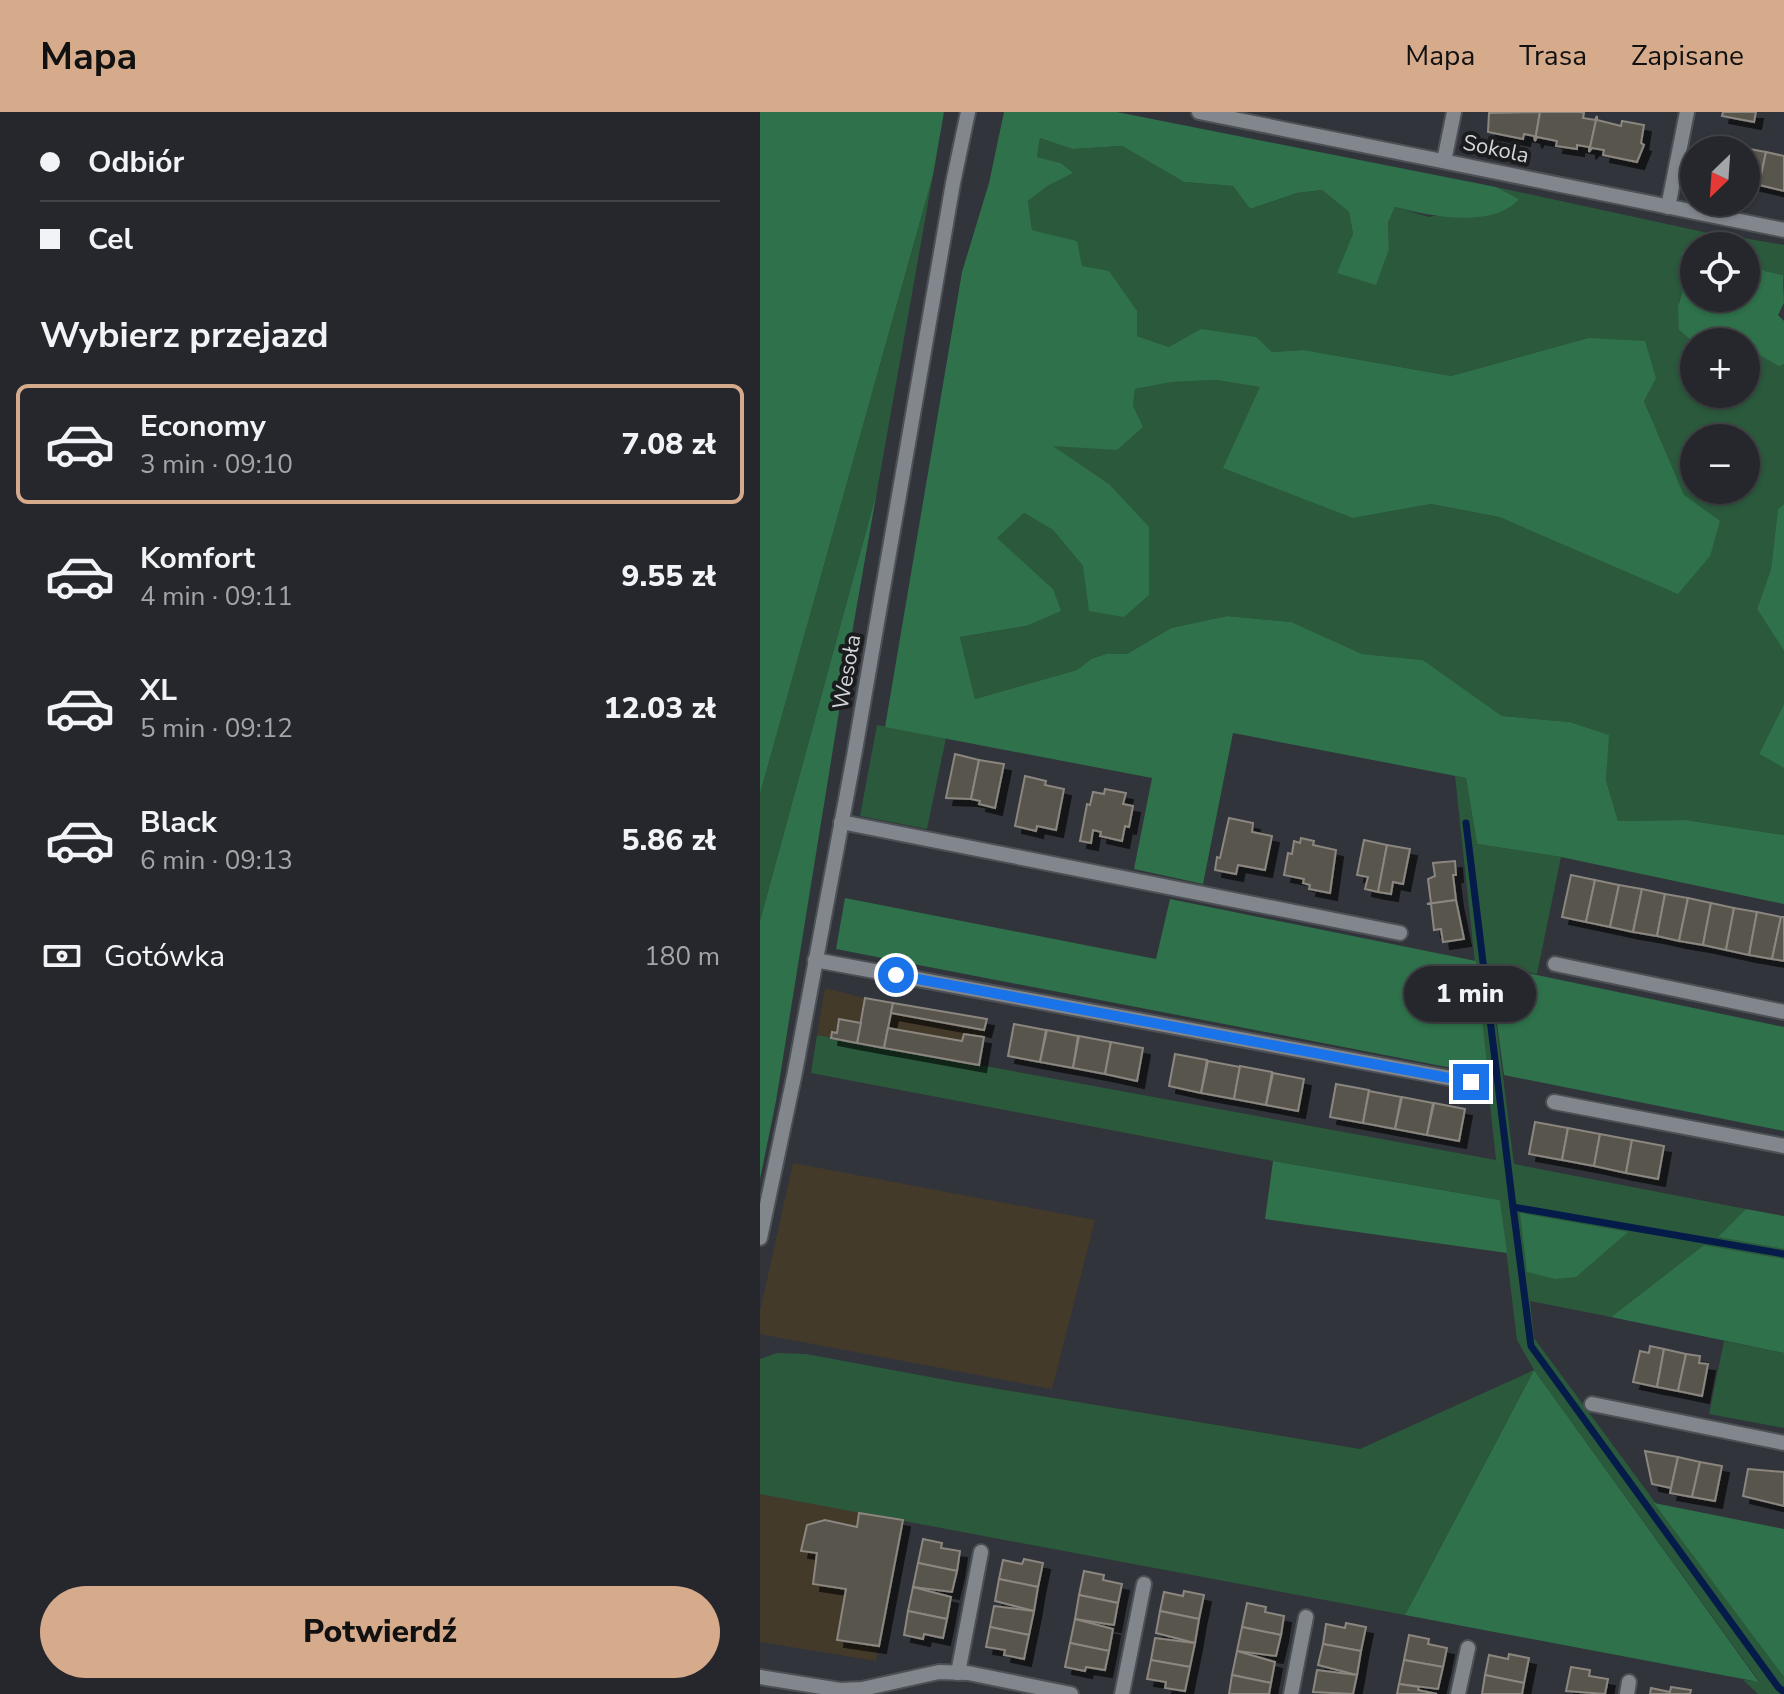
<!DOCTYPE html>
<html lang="pl">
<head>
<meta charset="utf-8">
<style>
  body { margin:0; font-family:"Nunito Sans",sans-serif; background:#2d2f34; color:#f1f3f6; height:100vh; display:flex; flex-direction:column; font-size:30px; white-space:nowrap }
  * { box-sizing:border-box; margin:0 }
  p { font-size:26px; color:#a3a5a9 }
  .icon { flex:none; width:44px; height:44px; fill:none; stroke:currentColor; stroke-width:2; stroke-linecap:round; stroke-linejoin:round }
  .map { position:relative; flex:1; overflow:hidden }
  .details { display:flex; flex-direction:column; background:#25272c; width:760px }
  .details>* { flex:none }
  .banner { display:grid; align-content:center; height:176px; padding:0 40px; background:#25272c }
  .needle { width:52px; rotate:205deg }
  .fabs { position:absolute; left:920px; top:24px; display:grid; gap:16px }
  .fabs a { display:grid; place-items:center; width:80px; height:80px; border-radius:50%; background:#25272c; box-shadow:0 2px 6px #0004,0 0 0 2px #424448; font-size:40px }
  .end { position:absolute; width:36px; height:36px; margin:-18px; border:10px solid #1a73e8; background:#fff; box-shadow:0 0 0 4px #fff }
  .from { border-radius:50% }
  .bubble { position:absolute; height:56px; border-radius:28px; background:#25272c; box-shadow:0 2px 6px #0004,0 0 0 2px #424448; font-size:26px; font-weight:800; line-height:56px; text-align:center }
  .banner b { display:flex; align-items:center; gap:28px; height:76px; font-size:30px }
  .banner b+b { border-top:2px solid #424448 }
  .banner i { width:20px; height:20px; background:#f1f3f6 }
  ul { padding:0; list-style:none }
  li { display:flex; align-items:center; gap:24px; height:120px; margin:0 16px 12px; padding:0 24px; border:4px solid transparent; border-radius:12px }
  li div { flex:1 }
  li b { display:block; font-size:30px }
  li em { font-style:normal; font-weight:800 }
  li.active { border-color:#d6ab8b }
  li>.icon { width:72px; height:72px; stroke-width:1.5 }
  h2 { padding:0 40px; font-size:36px; line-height:96px }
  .pay { display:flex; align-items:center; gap:20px; height:88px; padding:0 40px; font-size:30px }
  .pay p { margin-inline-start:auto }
  .cta { display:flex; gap:16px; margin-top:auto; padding:16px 40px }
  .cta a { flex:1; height:92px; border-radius:48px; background:#d6ab8b; color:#111; font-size:32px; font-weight:800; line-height:92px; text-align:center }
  header { display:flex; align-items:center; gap:48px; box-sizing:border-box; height:112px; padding:0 40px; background:#d6ab8b; color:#111 }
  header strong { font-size:38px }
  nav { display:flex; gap:44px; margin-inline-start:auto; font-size:28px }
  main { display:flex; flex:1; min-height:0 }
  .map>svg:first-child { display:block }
</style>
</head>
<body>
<header>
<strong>Mapa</strong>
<nav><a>Mapa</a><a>Trasa</a><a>Zapisane</a></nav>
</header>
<main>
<section class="details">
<div class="banner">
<b><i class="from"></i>Odbiór</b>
<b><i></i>Cel</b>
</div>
<h2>Wybierz przejazd</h2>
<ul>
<li class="active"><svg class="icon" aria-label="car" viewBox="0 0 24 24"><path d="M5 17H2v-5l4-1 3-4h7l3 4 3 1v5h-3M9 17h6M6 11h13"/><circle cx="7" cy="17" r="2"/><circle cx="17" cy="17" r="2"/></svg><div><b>Economy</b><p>3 min · 09:10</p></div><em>7.08 zł</em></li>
<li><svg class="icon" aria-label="car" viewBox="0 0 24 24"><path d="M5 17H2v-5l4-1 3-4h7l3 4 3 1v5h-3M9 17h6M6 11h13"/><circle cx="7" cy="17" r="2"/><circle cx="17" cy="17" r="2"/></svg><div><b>Komfort</b><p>4 min · 09:11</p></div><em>9.55 zł</em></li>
<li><svg class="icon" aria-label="car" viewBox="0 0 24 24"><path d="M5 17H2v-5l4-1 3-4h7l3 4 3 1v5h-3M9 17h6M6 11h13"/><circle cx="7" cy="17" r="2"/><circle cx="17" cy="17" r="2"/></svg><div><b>XL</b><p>5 min · 09:12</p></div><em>12.03 zł</em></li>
<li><svg class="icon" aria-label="car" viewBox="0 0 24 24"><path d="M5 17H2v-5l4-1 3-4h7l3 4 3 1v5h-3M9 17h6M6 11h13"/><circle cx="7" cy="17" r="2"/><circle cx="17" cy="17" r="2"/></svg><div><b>Black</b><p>6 min · 09:13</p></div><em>5.86 zł</em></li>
</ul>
<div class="pay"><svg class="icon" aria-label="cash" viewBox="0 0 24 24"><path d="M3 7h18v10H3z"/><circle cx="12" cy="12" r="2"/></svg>Gotówka<p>180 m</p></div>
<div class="cta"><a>Potwierdź</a></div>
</section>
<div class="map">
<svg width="1024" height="1582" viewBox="0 0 1024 1582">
  <defs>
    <filter id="shadow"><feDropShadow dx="7" dy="7" stdDeviation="0" flood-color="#0009"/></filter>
  </defs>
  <rect width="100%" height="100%" fill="#31343a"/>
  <!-- commercial -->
  <g fill="#433a2a">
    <path d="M65 876 105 886 227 907 219 953 57 923Z"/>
    <path d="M0 1382 143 1408 116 1549 0 1530Z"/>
  </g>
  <!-- industrial -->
  <path fill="#443a2a" d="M33 1051 335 1108 292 1277 0 1222V1199Z"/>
  <!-- green -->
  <g fill="#2b593c" fill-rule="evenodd">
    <path d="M280 26 312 37 362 34 424 70 473 74 490 97 537 81 562 78 589 100 593 122 629 137 628 111 635 95 669 105 759 87 736 75 962 124 930 132 921 141 925 171 919 191V218L934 231V282H986V239L989 237 1019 253 1024 252V392L1018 397 1011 457 997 497 1024 539V592L999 642 1024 656V723L926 708 858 709 846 668 848 623 810 610 742 604 663 548 601 542 530 510 467 504 411 516 367 542H346L331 547 317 558 215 587 200 525 266 514 293 477 236 426 264 401 293 418 323 454 349 372 292 334 373 294 375 277 412 270 456 268 501 275 593 406 671 392 739 405 918 481 924 383 884 289 895 266 828 226 691 264 544 238 512 240 495 225 409 235 377 224 322 154 316 129 272 118 268 89 289 73 312 61 301 51 277 45ZM934 326H986V378H934Z"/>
    <path d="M173 63 117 379 0 809V682Z"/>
    <path d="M983 126 1024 133V172L1023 163 1005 159 987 146 990 138Z"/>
    <path d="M117 613 186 626 167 717 100 704Z"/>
    <path d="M695 664 706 666 717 732 801 745 777 862 729 854 754 1052 986 1097 959 1125 1024 1137V1147L944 1133 851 1205 770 1189 774 1226 1024 1565V1582H998L983 1568 999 1569 774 1258 645 1503 0 1382V1247L17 1241 46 1242 197 1270 600 1337 774 1258 757 1228 740 1088 513 1049 51 961 57 923 736 1048Z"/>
    <path d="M964 1229 1024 1241V1316L949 1302Z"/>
  </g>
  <!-- forest -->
  <g fill="#2e714a" fill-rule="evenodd">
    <path d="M0 0H184L173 63 0 682Z"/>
    <path d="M244 0H357L736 75 759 87C733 117 669 104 635 95L628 111 629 137 616 173 577 161 593 122 589 100 562 78 537 81 490 97 473 74 424 70 362 34 312 37 280 26 277 45 301 51 313 61 289 73 268 89 272 118 317 129 322 154 349 159 377 199V224L409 235 441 217 496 225 512 240 544 238 691 264 828 226 885 229 896 266 884 289 924 383 960 409 950 444 918 482 739 405 671 392 593 406 463 356 500 275 456 268 412 270 375 277 373 294 383 315 357 338 293 334 349 372 389 415V483L364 505 329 499 323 454 293 418 264 401 237 426 293 477 301 499 266 514 200 525 215 587 317 558 331 547 346 542H367L411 516 467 504 531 510 602 542 663 548 742 604 810 610 849 623 846 668 858 709 926 708 1024 723V792L801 745 717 732 706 666 473 621 443 772 374 757 392 666 125 615 202 160 229 71Z"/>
    <path d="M962 124 983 126 990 138 987 146 1005 159 1023 163 1024 191 1018 203 1024 209V252L1019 254 989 237 986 239V230L934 231 919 218 918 195 925 171 921 141 930 132ZM934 134H986V186H934Z"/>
    <path d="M117 379 88 544 16 989 0 1067V809Z"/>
    <path d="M1024 392V539L997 497 1011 457 1018 397Z"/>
    <path d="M1024 592V656L999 642Z"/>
    <path d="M85 786 396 847 410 787 716 849 728 963 76 837Z"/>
    <path d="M729 853 1024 915V1019L744 963Z"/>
    <path d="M513 1049 740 1088 747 1141 505 1107Z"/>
    <path d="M986 1097 1024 1104V1137L958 1125Z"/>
    <path d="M760 1101 868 1120 816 1165 795 1167 767 1160Z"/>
    <path d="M944 1133 1024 1147V1241L851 1205Z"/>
    <path d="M774 1258 999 1570 645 1503Z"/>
    <path d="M894 1391 1024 1417V1565Z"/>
  </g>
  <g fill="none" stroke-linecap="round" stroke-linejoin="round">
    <!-- stream -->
    <g stroke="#051b4a" stroke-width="7">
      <path d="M706 711 753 1095"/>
      <path d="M1024 1142 753 1095 771 1234 1018 1575 1024 1580"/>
    </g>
  </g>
  <!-- building -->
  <g fill="#59544e" stroke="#8b867f" stroke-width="2" filter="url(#shadow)">
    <path d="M780 0 775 29 774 24 764 22 763 27 728 20 729 1Z"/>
    <path d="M780 0H820L824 1 823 6 835 8 837 4 829 40V35L817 33V37L796 34 797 29 777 25 775 29Z"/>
    <path d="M963 0H996L994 10 962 4Z"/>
    <path d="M837 4V8L861 14 862 9 884 13 881 31 884 33 877 50 843 43 844 38 832 36 829 40Z"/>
    <path d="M953 29 979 35V38H951Z"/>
    <path d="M979 35 1006 40 999 73 986 70V38H979Z"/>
    <path d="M1006 40 1024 44V79L999 73Z"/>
    <path d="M195 642 219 648 211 687 186 686Z"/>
    <path d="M219 648 244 652 235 696 219 692 220 689 211 687Z"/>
    <path d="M265 664 286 669 285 673 304 677 296 718 277 714 276 719 255 714Z"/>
    <path d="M345 677 366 681 363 692 373 694 369 715 365 714 362 729 340 724 341 720 333 718 331 731 320 729 327 692 330 693 333 680 344 682Z"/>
    <path d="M469 706 493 711 492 720 512 724 505 758 478 753 476 762 455 758 457 745 460 746Z"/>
    <path d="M541 726 554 729 553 733 576 738 570 781 549 777 550 773 543 771 544 767 524 763 528 741 532 742 534 729 540 731Z"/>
    <path d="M604 728 627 733 618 780 605 777 608 765 597 763Z"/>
    <path d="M627 733 650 737 643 772 633 770 631 782 618 780Z"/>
    <path d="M695 749 696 763H693L696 788 667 792 671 791 668 767 675 764 673 751Z"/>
    <path d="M811 763 835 768 826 810 802 805Z"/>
    <path d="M835 768 859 773 850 815 826 810Z"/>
    <path d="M859 773 882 777 873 820 850 815Z"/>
    <path d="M882 777 905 782 897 824 873 820Z"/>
    <path d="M905 782 928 786 919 829 897 824Z"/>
    <path d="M928 786 951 791 943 833 919 829Z"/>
    <path d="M696 788 704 827 683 830 681 817 674 818 671 792H667Z"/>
    <path d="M951 791 974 796 966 838 943 833Z"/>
    <path d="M974 796 997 800 989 843 966 838Z"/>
    <path d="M997 800 1021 805 1012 847 989 843Z"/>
    <path d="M1021 805H1024V849L1012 847Z"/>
    <path d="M105 886 133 891 124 936 97 931Z"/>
    <path d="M133 891 227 907 224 918 131 901Z"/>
    <path d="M79 907 101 911 97 931 71 926 72 920 77 921Z"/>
    <path d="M254 912 286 918 280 950 248 944Z"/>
    <path d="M128 916 202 929 204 922 224 925 219 953 124 936Z"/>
    <path d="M287 918 318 924 313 956 280 950Z"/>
    <path d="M319 924 351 930 345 962 313 956Z"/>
    <path d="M351 930 383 936 377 969 345 962Z"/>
    <path d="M415 942 447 948 441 981 409 974Z"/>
    <path d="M448 949 480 955 474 987 441 981Z"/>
    <path d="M480 954 512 960 506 993 474 987Z"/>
    <path d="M513 961 544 967 538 999 506 993Z"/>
    <path d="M576 972 609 978 603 1011 570 1005Z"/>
    <path d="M609 979 641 985 635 1017 603 1011Z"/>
    <path d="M642 985 673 991 667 1023 635 1017Z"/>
    <path d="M674 991 705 997 699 1029 667 1023Z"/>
    <path d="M775 1010 808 1016 802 1048 769 1042Z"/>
    <path d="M808 1016 840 1022 834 1054 802 1048Z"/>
    <path d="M840 1022 872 1028 866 1061 834 1054Z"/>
    <path d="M872 1028 904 1034 898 1067 866 1061Z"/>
    <path d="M890 1234 904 1237 897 1275 873 1270 880 1239 889 1241Z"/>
    <path d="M904 1237 926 1242 918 1279 897 1275Z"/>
    <path d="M926 1242 940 1244 939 1251 948 1252 942 1284 918 1279Z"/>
    <path d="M885 1339 918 1345 911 1376 892 1372Z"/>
    <path d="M918 1345 940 1350 932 1385 910 1381Z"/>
    <path d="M940 1350 962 1354 955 1389 932 1385Z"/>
    <path d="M988 1357 1024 1360V1394L983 1384Z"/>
    <path d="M99 1401 143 1408 119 1534 77 1528 86 1477 53 1472 57 1441 41 1439 47 1413 65 1408 97 1415Z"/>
    <path d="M163 1427 182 1431 181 1436 200 1439 197 1459 158 1451Z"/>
    <path d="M264 1447 283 1451 278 1475 239 1467 243 1448 262 1452Z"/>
    <path d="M158 1451 197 1459 192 1480 153 1475Z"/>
    <path d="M324 1459 344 1463 343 1468 362 1472 358 1491 319 1483Z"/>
    <path d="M239 1467 278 1475 274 1499 235 1489Z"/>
    <path d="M153 1475 191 1485 187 1507 148 1499Z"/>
    <path d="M424 1479 444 1483 439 1507 400 1499 404 1480 423 1484Z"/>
    <path d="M319 1483 358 1491 354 1513 315 1507Z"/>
    <path d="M487 1491 506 1495 505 1500 524 1504 521 1523 482 1515Z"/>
    <path d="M234 1494 274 1499 269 1523 230 1515Z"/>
    <path d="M148 1499 187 1507 183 1526 164 1522 163 1527 144 1523Z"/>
    <path d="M400 1499 439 1507 435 1531 396 1521Z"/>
    <path d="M315 1507 353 1517 349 1539 310 1531Z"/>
    <path d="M586 1511 606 1515 601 1539 563 1532 566 1512 585 1516Z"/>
    <path d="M230 1515 269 1523 264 1547 244 1543 245 1538 226 1535Z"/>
    <path d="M482 1515 521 1523 516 1544 477 1539Z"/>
    <path d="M649 1523 669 1527 668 1532 687 1536 683 1555 644 1548Z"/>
    <path d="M395 1526 435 1531 430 1555 391 1548Z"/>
    <path d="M310 1531 349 1539 345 1558 326 1555 325 1559 305 1555Z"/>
    <path d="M563 1532 601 1539 597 1563 558 1553Z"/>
    <path d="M477 1539 515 1550 511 1571 472 1563Z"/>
    <path d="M749 1542 769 1546 764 1571 725 1563 729 1543 748 1547Z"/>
    <path d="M391 1548 430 1555 425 1579 405 1576 406 1570 387 1567Z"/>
    <path d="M644 1548 683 1555 678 1577 639 1572Z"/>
    <path d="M811 1555 830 1558 829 1564 848 1567 845 1582 806 1579Z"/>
    <path d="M557 1558 597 1563 593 1582 553 1580Z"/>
    <path d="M472 1563 511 1571 509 1582H469Z"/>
    <path d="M725 1563 764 1571 762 1582H722Z"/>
    <path d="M639 1572 659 1575 658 1578 677 1582H637Z"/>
    <path d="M911 1575 931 1578 930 1582H890L891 1576 910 1580Z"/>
  </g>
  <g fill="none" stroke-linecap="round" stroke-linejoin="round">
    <defs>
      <g id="minor">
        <path d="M439 0 1024 118"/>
        <path d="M684 49 694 0"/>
        <path d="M908 95 927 0"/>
        <path d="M81 710 640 821"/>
        <path d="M55 848 711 970"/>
        <path d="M795 852 1024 900"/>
        <path d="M794 990 1024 1034"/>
        <path d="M0 1126 35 960 94 644 193 71 208 0"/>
        <path d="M832 1292 1024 1331"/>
        <path d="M198 1561 221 1440"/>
        <path d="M0 1565 80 1578 102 1577 179 1560 208 1561 311 1582"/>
        <path d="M362 1582 384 1472"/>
        <path d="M531 1582 546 1505"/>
        <path d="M698 1582 708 1536"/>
        <path d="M867 1582 869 1570"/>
      </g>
    </defs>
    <!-- minor casing -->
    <use href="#minor" stroke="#4d5055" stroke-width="18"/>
    <!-- minor -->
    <use href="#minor" stroke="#82868d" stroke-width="14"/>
  </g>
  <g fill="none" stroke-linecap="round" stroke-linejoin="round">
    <!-- route -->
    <path stroke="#1a73e8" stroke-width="10" d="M136 863 711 970"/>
  </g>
  <g text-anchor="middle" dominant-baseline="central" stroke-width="8" stroke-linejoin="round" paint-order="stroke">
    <!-- street labels -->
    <g font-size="22" fill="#d3d5d9" stroke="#1a1c1e">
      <text transform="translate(736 37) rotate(12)">Sokola</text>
      <text transform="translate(87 560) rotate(-80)">Wesoła</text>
    </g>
  </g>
</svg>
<div class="fabs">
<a><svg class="needle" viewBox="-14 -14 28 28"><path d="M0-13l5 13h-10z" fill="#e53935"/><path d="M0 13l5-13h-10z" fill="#a3a5a9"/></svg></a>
<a><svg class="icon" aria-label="locate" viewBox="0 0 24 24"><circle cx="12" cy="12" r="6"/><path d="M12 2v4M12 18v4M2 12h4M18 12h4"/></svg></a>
<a>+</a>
<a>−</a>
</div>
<i class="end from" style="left:136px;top:863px"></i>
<i class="end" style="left:711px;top:970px"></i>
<div class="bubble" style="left:644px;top:854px;width:132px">1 min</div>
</div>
</main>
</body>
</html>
